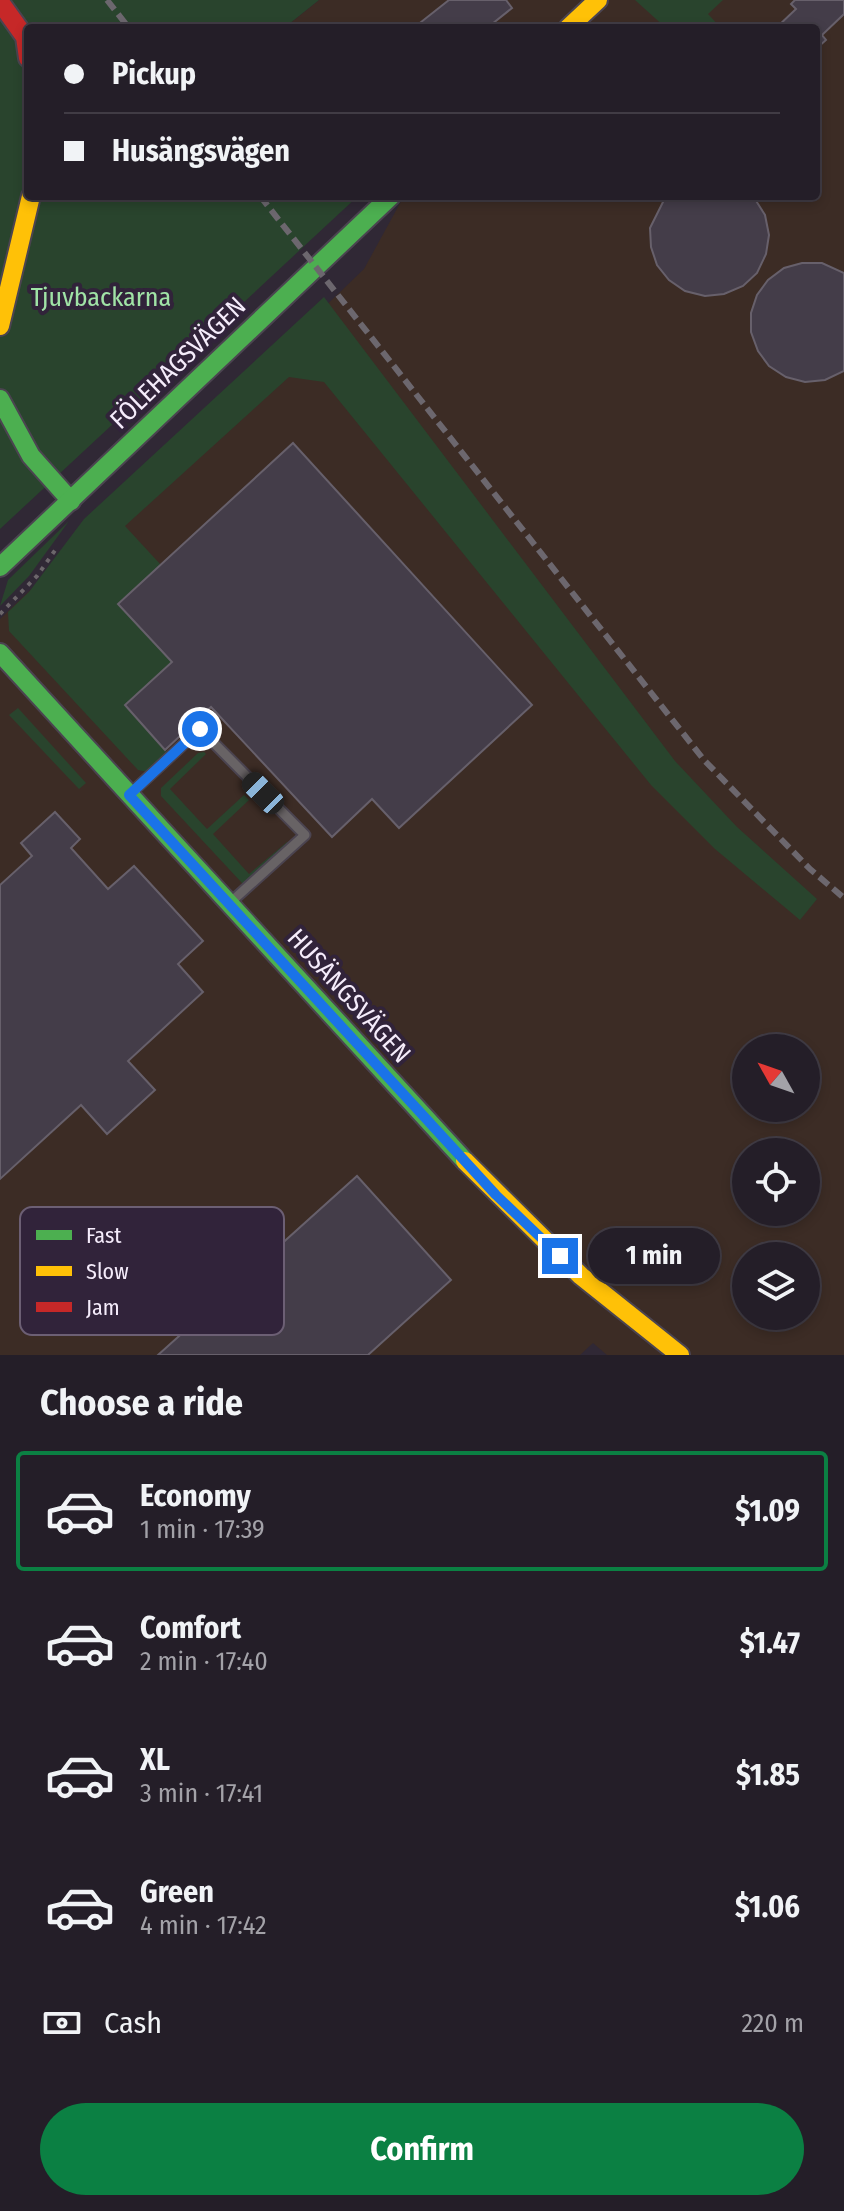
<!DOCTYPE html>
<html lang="en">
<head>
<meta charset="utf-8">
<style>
  body { margin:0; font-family:"Fira Sans Condensed",sans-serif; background:#2c2730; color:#f1f3f6; height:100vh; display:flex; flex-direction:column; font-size:30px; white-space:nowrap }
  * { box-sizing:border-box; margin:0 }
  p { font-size:26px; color:#a3a2a8 }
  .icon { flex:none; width:44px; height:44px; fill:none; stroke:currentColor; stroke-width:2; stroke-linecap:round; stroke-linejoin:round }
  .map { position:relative; height:1355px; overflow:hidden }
  .sheet { display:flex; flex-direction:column; background:#241e28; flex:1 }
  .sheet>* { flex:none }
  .guide { position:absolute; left:24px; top:24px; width:796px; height:176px; border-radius:8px; box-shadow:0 4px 12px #0003,0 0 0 2px #413c45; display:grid; align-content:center; height:176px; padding:0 40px; background:#241e28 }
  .needle { width:52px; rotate:310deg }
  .tools { position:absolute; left:732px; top:1034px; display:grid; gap:16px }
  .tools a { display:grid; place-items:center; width:88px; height:88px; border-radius:50%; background:#241e28; box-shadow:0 4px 12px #0003,0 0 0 2px #413c45; font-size:40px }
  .end { position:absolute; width:36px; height:36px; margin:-18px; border:10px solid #1a73e8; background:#fff; box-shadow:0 0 0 4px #fff }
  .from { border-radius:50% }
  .bubble { position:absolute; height:56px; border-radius:28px; background:#241e28; box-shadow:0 4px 12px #0003,0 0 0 2px #413c45; font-size:26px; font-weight:700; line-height:56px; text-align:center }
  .car { position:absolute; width:24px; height:48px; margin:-24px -12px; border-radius:10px; box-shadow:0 0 6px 2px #0007; background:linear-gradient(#222 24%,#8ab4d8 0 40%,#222 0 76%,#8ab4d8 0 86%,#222 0) }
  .guide b { display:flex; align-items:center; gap:28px; height:76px; font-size:30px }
  .guide b+b { border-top:2px solid #413c45 }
  .guide i { width:20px; height:20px; background:#f1f3f6 }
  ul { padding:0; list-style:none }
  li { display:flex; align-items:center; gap:24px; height:120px; margin:0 16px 12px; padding:0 24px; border:4px solid transparent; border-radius:8px }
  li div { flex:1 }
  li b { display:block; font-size:30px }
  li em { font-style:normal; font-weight:700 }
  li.selected { border-color:#0b8043 }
  li>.icon { width:72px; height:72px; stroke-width:1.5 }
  h2 { padding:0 40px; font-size:36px; line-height:96px }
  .pay { display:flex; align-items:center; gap:20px; height:88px; padding:0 40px; font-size:30px }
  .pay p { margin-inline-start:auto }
  .action { display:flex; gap:16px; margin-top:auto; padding:16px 40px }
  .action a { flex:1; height:92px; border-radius:48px; background:#0b8043; color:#fff; font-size:32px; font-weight:700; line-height:92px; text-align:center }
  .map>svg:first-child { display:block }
</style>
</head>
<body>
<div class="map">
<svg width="844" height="1355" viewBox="0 0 844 1355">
  <rect width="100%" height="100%" fill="#302835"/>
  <!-- industrial -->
  <path fill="#3c2c25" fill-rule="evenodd" d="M319 0H844V1355H607L593 1343 580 1355H0V619L364 269 404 196H816V28H284ZM746 1048H806V1108H746ZM746 1152H806V1212H746ZM746 1256H806V1316H746Z"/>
  <!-- green -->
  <g fill="#29442d">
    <path d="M0 0H319L284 28H28V196H358L0 529Z"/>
    <path d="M635 0H723L708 14 720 27 666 28Z"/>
    <path d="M324 297 675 761 737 827 817 899 800 920 715 849 651 785 324 382 289 377 125 526 161 565 118 604 172 662 125 705 168 753 148 772 138 770 9 631 8 612 29 592 84 519Z"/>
    <path d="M69 521 29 576 0 606 8 580Z"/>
    <path d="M18 708 86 783 79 789 9 715Z"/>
    <path d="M204 752 206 754 170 789 207 829 244 795 249 800 213 834 249 874 287 842V848L249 883H242L161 796V788L198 753Z"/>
  </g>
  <!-- building -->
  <g fill="#443d49" stroke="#67606b" stroke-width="2">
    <path d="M449 0H506L512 8 487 28H418L416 26Z"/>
    <path d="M795 0H844V14L822 35 826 40 816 49V28H776L796 9 791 4Z"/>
    <path d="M666 196H753L765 215 769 235 766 254 757 273 743 286 724 294 705 296 685 291 669 280 657 265 651 247 650 228Z"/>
    <path d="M802 263H822L844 273V371L825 380 805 382 786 377 769 366 758 351 751 332V313L757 295 768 280 784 268Z"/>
    <path d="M293 443 532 705 399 828 372 799 332 837 211 707 165 750 125 705 172 662 118 604Z"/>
    <path d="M55 812 80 839 71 848 108 889 134 866 203 941 178 964 203 992 128 1061 155 1090 107 1134 81 1105 0 1179V885L32 856 21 843Z"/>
    <path d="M357 1176 451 1280 368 1355H158Z"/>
  </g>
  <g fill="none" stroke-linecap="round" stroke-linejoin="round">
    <defs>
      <path id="lane" d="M131 793 200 729 305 835 232 901"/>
      <g id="fast">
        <path d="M0 399 31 456 71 501"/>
        <path d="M0 567 391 196"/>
        <path d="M0 653 465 1161"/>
      </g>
      <g id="slow">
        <path d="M568 28 598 0"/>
        <path d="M0 326 31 196"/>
        <path d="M465 1161 581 1276 680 1355"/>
      </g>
      <path id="jam" d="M0 2 25 37 28 58"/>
    </defs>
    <!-- lane casing -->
    <use href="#lane" stroke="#4b4450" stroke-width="13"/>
    <!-- fast casing -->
    <use href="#fast" stroke="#4b4450" stroke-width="22"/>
    <!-- slow casing -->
    <use href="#slow" stroke="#4b4450" stroke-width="22"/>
    <!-- jam casing -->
    <use href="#jam" stroke="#4b4450" stroke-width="22"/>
    <!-- path -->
    <path stroke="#6c666b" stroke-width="4" stroke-dasharray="4 6" stroke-linecap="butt" d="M0 614 37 576 56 549"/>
    <!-- lane -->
    <use href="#lane" stroke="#686365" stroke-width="9"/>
    <!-- fast -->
    <use href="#fast" stroke="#4caf50" stroke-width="18"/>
    <!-- slow -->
    <use href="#slow" stroke="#ffc107" stroke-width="18"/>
    <!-- jam -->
    <use href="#jam" stroke="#c62828" stroke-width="18"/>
    <!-- rail -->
    <g stroke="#6c676e" stroke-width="6" stroke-dasharray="12 6" stroke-linecap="butt">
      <path d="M107 0 129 28"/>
      <path d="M260 196 704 760 810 869 844 898"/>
    </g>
  </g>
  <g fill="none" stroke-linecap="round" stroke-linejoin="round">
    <!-- route -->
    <path stroke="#1a73e8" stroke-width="10" d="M200 729 129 795 496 1195 560 1256"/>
  </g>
  <g text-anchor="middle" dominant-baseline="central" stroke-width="8" stroke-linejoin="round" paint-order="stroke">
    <!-- park labels -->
    <g font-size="26" fill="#a0e3a6" stroke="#31233a">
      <text x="101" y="297">Tjuvbackarna</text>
    </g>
    <!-- street labels -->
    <g font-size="26" fill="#f5ecfb" stroke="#31233a">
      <text transform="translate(178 363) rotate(-44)">FÖLEHAGSVÄGEN</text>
      <text transform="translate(349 996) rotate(48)">HUSÄNGSVÄGEN</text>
    </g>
  </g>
  <!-- legend -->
  <rect x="20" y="1207" width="264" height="128" rx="12" fill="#31233a" stroke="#6c5f74" stroke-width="2"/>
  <rect x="36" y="1230" width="36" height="10" fill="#4caf50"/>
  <rect x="36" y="1266" width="36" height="10" fill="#ffc107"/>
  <rect x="36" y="1302" width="36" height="10" fill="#c62828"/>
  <g font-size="22" fill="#f5ecfb">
    <text x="86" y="1243">Fast</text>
    <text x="86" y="1279">Slow</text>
    <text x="86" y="1315">Jam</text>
  </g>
</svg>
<div class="tools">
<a><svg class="needle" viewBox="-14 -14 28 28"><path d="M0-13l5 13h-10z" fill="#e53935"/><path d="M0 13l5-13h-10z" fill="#a3a2a8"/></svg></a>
<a><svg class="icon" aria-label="locate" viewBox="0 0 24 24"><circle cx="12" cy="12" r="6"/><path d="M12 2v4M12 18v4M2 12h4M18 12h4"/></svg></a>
<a><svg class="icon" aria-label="layers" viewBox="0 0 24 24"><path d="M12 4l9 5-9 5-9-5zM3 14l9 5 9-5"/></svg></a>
</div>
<i class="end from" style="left:200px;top:729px"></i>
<i class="end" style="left:560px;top:1256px"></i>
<div class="bubble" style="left:588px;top:1228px;width:132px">1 min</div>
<i class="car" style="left:263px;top:793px;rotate:315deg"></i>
<div class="guide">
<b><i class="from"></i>Pickup</b>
<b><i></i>Husängsvägen</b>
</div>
</div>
<section class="sheet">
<h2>Choose a ride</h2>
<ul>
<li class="selected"><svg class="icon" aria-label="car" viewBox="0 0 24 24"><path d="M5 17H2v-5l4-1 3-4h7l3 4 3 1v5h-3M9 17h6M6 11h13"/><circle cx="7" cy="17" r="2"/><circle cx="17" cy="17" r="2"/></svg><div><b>Economy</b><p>1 min · 17:39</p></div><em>$1.09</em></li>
<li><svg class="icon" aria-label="car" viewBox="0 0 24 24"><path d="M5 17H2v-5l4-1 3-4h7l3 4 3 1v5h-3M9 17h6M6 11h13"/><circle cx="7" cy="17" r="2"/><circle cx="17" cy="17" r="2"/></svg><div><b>Comfort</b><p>2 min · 17:40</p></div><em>$1.47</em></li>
<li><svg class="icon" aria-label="car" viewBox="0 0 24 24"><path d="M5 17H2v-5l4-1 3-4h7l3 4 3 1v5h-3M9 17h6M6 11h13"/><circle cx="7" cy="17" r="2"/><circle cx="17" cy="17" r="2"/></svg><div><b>XL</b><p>3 min · 17:41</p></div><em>$1.85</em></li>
<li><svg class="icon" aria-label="car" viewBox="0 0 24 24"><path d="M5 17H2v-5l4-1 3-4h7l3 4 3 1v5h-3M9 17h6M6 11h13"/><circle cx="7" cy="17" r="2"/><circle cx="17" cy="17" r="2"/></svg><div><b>Green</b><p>4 min · 17:42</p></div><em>$1.06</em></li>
</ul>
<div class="pay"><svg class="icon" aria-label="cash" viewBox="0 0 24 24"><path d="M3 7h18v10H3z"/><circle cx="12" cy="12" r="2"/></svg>Cash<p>220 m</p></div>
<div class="action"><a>Confirm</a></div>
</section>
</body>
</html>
